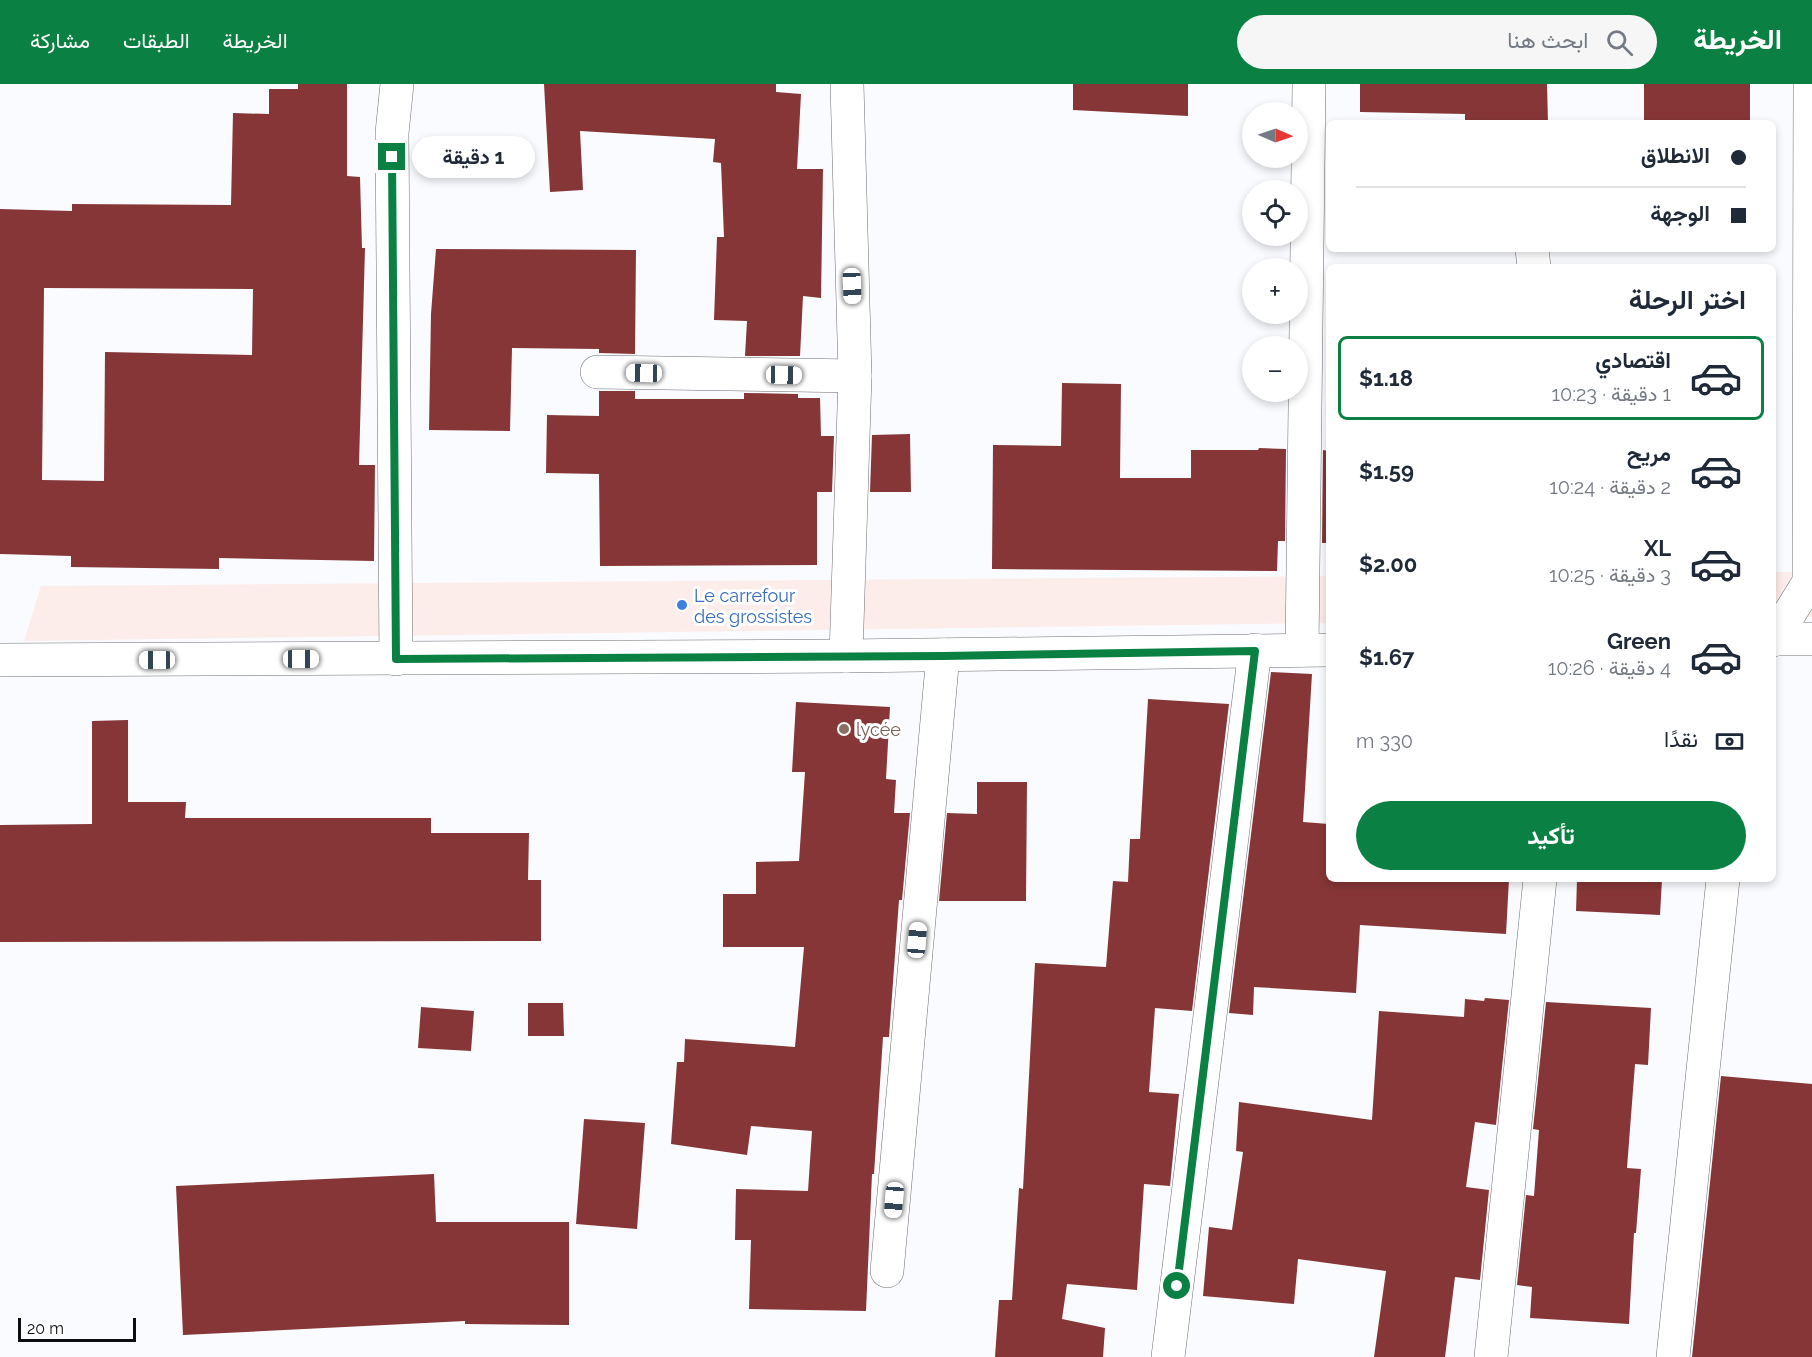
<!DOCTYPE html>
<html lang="ar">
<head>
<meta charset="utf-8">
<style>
  body { margin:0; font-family:Raleway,Vazirmatn,sans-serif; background:#f6f6f7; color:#1f2937; direction:rtl; height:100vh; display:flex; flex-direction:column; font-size:22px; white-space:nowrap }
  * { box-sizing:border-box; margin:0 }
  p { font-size:20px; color:#747a83 }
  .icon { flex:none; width:33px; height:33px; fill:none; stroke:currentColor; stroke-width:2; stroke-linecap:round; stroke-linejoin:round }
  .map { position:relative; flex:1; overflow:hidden; direction:ltr }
  .panel { position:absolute; left:1326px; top:180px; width:450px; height:618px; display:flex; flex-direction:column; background:#fff; border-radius:9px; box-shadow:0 3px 9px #0003; direction:rtl }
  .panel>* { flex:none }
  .banner { position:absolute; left:1326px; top:36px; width:450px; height:132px; border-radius:9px; box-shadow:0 3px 9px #0003; direction:rtl; display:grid; align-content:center; height:132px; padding:0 30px; background:#fff }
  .needle { width:39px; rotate:92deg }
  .tools { position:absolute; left:1242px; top:18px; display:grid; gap:12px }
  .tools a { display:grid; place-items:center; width:66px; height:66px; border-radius:50%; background:#fff; box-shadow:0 3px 9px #0003; font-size:30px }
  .scale { position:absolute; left:18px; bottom:15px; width:118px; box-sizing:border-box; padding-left:6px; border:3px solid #0d0e0f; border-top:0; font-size:16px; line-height:21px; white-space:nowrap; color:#0d0e0f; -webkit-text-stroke:4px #fff; paint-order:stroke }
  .end { position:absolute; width:27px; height:27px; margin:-14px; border:8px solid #0b8043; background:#fff; box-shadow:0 0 0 3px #fff }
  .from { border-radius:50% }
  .bubble { position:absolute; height:42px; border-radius:21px; background:#fff; box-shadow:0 3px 9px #0003; font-size:20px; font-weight:700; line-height:42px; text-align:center; direction:rtl }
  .car { position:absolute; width:18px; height:36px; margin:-18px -9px; border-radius:8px; box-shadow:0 0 4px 2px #0007; background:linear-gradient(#fff 24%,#345 0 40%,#fff 0 76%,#345 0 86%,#fff 0) }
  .banner b { display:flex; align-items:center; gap:21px; height:57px; font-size:22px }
  .banner b+b { border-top:2px solid #e0e1e3 }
  .banner i { width:15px; height:15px; background:#1f2937 }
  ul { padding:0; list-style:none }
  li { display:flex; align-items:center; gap:18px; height:84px; margin:0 12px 9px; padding:0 18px; border:3px solid transparent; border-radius:9px }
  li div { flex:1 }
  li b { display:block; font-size:22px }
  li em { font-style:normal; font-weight:700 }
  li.on { border-color:#0b8043 }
  li>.icon { width:54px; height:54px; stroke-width:1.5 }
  h2 { padding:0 30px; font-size:27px; line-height:72px }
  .pay { display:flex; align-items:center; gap:15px; height:66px; padding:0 30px; font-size:22px }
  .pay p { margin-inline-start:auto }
  .action { display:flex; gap:12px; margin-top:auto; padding:12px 30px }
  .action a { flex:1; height:69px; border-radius:36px; background:#0b8043; color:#fff; font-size:24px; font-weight:700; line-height:69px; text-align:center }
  header { display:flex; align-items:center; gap:36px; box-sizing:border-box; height:84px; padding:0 30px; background:#0b8043; color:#fff }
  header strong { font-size:28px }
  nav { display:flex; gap:33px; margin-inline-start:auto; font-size:21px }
  .search { width:420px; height:54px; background:#f6f6f7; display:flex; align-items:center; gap:15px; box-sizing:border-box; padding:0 21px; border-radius:33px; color:#747a83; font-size:22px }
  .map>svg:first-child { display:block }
</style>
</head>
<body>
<header>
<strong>الخريطة</strong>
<div class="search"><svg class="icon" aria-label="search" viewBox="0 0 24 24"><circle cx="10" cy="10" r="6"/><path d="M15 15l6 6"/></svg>ابحث هنا</div>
<nav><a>الخريطة</a><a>الطبقات</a><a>مشاركة</a></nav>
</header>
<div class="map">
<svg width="1812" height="1273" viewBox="0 0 1812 1273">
  <rect width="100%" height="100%" fill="#f9fbfe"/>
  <!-- commercial -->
  <g fill="#fdedea">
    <path d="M1773 488H1812V533L1773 534Z"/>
    <path d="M1329 492V539L24 557 41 502Z"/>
  </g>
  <!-- building -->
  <g fill="#863636" fill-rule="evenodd">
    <path d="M298 0H347V92L360 93 362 164H365L359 381H375L374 477 219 474V485L71 483V472L0 470V125L72 127V120L231 121 233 29 269 30V5H298ZM44 204 253 205 252 271 105 268 104 397 42 396Z"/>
    <path d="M544 0H776V8L801 10 797 85H823L821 214 803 212 800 272H745L747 237 714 236 717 153H724L721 79 713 78 715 55 580 47 583 106 550 108Z"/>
    <path d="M1073 0H1188V32L1073 26Z"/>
    <path d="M1360 0H1547L1548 39H1465V30L1360 28Z"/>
    <rect x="1644" y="0" width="106" height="39"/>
    <path d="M436 165 636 166 635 270 599 269V265L512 264 510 347 429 346 431 230Z"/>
    <path d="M1062 299 1121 300 1120 394H1191V366H1258L1259 364 1286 365 1285 457H1278L1277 487 992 485 993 361 1061 362Z"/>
    <path d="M599 307H635V315H744V309L798 310V314H820L821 352H834L832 408H817V481L600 482 599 390 546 389 547 331 599 332Z"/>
    <path d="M910 350 911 408H870L872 351Z"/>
    <path d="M1323 366 1329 367V459H1322Z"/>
    <path d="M1271 588 1312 590 1303 738 1329 740V795H1509L1506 850 1360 841 1356 909 1254 903 1253 931 1229 929Z"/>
    <path d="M1148 615 1229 620 1192 927 1155 924 1149 1008 1179 1010 1170 1102 1144 1100 1137 1206 1067 1200 1062 1235 1105 1244 1103 1273H995L999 1216H1012L1019 1104 1023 1105 1035 879 1106 883 1113 797 1128 798 1130 755H1140Z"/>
    <path d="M796 618 890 623 886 695 896 696 894 729H910L902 816H899L889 953H883L874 1090H872L866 1227 749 1225 751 1156H735L736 1105 808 1107 812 1047 751 1042 747 1071 671 1060 677 978H684L685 955 795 963 804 863H723V810H756V778L799 777 805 688H792Z"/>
    <path d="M128 636V718H186L185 734H431V749H529L528 796H541V857L0 858V741L92 740V637Z"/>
    <path d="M977 698H1027L1026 817H939L947 729 977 730Z"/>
    <path d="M1577 795H1662L1660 831 1576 827Z"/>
    <path d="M1485 914 1509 916 1496 1041 1475 1038 1466 1103 1489 1106 1480 1196 1455 1193 1445 1273H1374L1386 1187 1298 1175 1294 1220 1203 1212 1209 1143 1232 1146 1243 1068 1236 1067 1239 1018 1372 1036 1379 927 1464 933 1465 915 1484 917Z"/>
    <path d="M1546 918 1651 924 1648 981 1635 980 1627 1084 1641 1085 1636 1149H1634L1629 1240 1530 1234 1532 1203 1517 1201 1526 1111 1534 1112 1539 1046 1533 1045Z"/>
    <path d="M528 919H563L564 952H528Z"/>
    <path d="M421 923 474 927 471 967 418 964Z"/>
    <path d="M1721 992 1812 1000V1273H1692Z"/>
    <path d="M584 1035 645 1039 637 1145 576 1140Z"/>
    <path d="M434 1090 436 1138H569V1241L465 1240V1237L183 1251 176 1102Z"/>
  </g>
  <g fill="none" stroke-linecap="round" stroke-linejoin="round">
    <defs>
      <g id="street">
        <path d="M1532 165 1534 183"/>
        <path d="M597 288 855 292"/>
        <path d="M1773 556 1809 498 1810 0"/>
        <path d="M1302 566 1309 0"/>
        <path d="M846 572 855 292 847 0"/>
        <path d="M396 575 392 49 397 0"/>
        <path d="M887 1187 943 571"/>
        <path d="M1168 1273 1255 566"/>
        <path d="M1491 1273 1540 795"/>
        <path d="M1673 1273 1723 795"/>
      </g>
      <g id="primary">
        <path d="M1773 555H1812"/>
        <path d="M0 576 846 572 1329 566"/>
      </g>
    </defs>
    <!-- street casing -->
    <use href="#street" stroke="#6c6f72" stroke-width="34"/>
    <!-- primary casing -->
    <use href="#primary" stroke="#6c6f72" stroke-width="34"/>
    <!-- street -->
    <use href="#street" stroke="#fff" stroke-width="33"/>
    <!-- primary -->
    <use href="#primary" stroke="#fff" stroke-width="33"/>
  </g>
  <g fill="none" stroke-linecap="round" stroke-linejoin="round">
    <!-- route -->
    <path stroke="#0b8043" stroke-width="8" d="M392 73 396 575 943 572 1255 567 1177 1202"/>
  </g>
  <!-- markers -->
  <circle fill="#3f7fe0" stroke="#fff" stroke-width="2" cx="682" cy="521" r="6"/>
  <circle fill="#8d6e63" stroke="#fff" stroke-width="2" cx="844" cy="645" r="6"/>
  <g text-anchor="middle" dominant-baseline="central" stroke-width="6" stroke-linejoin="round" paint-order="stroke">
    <!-- shop labels -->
    <g font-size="18" fill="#366cbe" stroke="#fff" text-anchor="start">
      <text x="694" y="511">Le carrefour<tspan x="694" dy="21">des grossistes</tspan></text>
    </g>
    <!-- education labels -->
    <g font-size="18" fill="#785e54" stroke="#fff" text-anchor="start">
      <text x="856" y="645">lycée</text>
    </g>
  </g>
</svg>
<div class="tools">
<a><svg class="needle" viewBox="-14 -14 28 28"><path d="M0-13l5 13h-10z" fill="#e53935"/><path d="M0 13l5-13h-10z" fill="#747a83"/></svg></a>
<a><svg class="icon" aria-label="locate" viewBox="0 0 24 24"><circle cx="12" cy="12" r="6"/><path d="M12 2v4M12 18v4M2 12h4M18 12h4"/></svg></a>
<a>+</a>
<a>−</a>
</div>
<div class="scale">20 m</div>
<i class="end from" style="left:1177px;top:1202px"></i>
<i class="end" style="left:392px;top:73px"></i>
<div class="bubble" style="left:412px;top:52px;width:123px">1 دقيقة</div>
<i class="car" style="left:852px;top:202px;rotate:178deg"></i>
<i class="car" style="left:644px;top:289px;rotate:271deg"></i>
<i class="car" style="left:784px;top:291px;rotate:91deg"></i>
<i class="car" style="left:301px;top:575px;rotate:90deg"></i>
<i class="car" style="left:157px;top:576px;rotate:270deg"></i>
<i class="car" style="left:917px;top:856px;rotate:5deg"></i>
<i class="car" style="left:894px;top:1116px;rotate:185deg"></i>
<div class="banner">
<b><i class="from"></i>الانطلاق</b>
<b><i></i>الوجهة</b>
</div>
<section class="panel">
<h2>اختر الرحلة</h2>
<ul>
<li class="on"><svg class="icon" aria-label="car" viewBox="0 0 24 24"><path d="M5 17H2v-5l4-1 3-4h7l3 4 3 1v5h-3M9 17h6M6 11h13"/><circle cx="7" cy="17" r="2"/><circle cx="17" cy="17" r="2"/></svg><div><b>اقتصادي</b><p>1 دقيقة · 10:23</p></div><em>$1.18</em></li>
<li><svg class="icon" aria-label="car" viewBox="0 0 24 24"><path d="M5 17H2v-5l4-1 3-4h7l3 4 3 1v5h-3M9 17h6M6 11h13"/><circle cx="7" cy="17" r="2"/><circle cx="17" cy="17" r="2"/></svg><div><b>مريح</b><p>2 دقيقة · 10:24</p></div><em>$1.59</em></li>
<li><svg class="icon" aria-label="car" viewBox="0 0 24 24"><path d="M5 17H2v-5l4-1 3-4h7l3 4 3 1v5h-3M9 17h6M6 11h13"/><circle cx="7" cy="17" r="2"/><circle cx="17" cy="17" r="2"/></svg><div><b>XL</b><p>3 دقيقة · 10:25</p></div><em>$2.00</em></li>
<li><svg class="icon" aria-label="car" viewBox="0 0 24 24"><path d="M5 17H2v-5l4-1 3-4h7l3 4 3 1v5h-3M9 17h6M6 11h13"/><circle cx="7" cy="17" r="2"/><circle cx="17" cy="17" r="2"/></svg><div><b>Green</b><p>4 دقيقة · 10:26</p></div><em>$1.67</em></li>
</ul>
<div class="pay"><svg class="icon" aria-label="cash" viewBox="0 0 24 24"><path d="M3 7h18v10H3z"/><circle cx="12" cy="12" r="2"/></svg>نقدًا<p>330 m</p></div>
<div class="action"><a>تأكيد</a></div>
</section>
</div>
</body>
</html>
